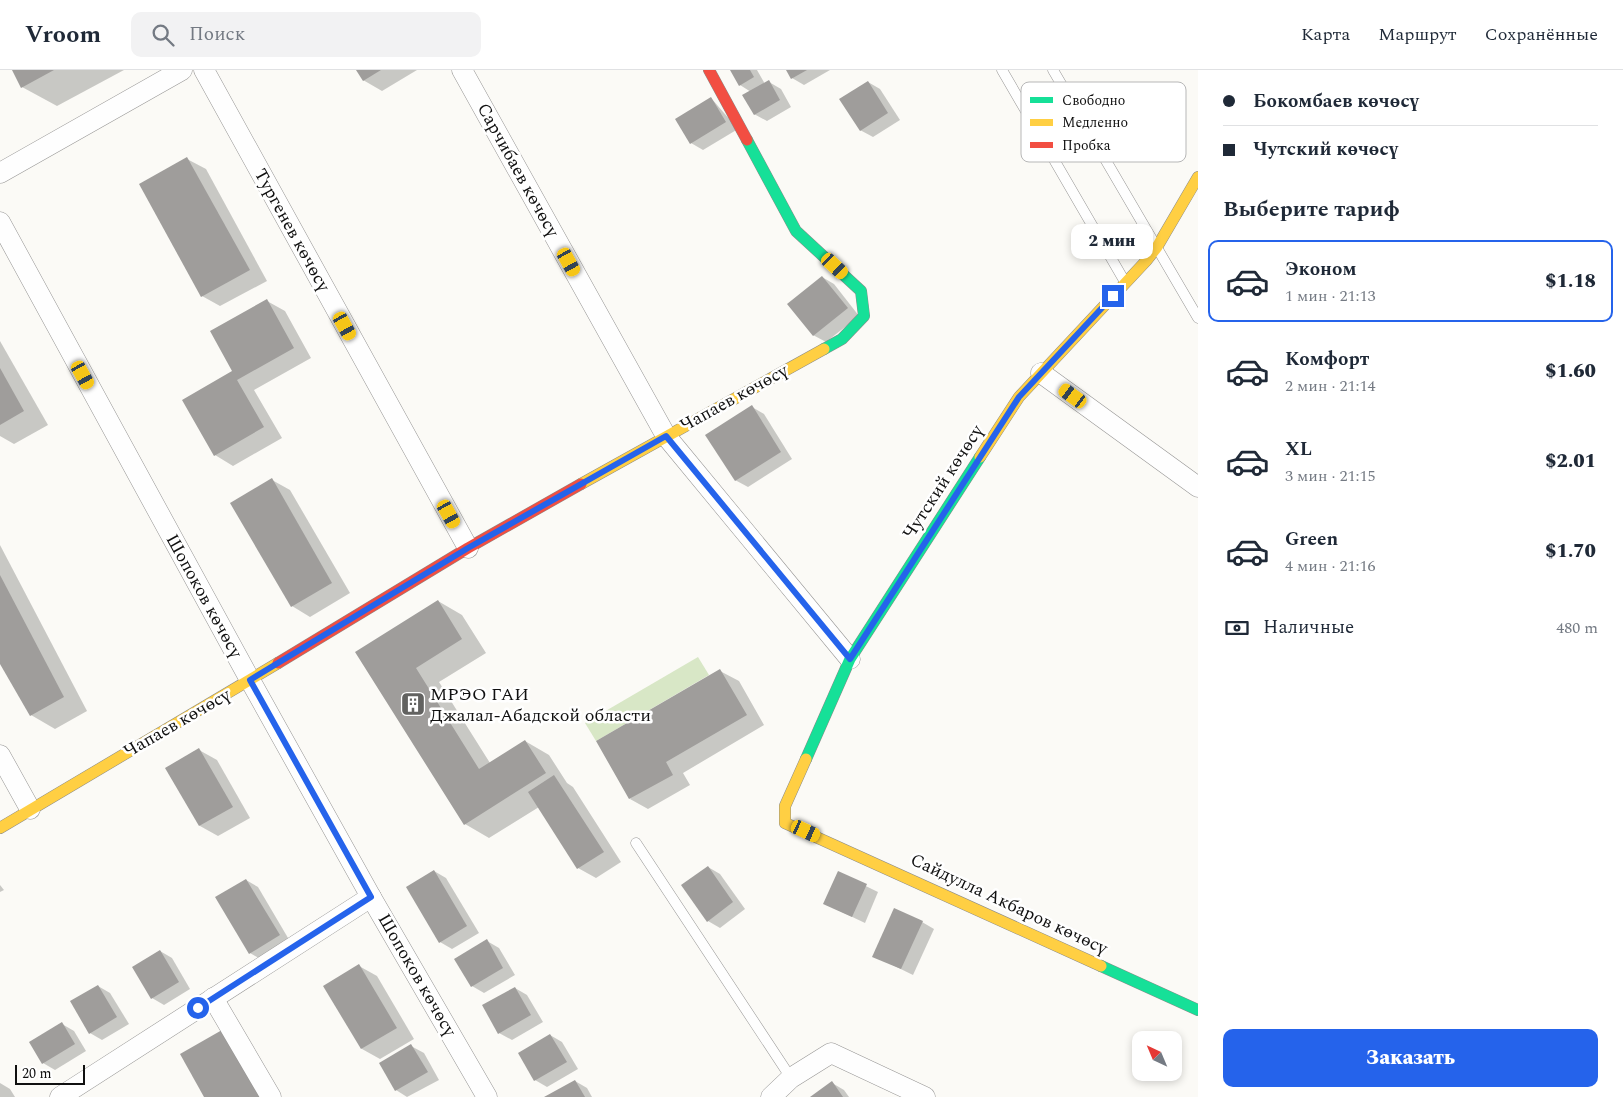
<!DOCTYPE html>
<html lang="ru">
<head>
<meta charset="utf-8">
<style>
  body { margin:0; font-family:Spectral,serif; background:#f2f2f3; color:#1f2937; height:100vh; display:flex; flex-direction:column; font-size:19px; white-space:nowrap }
  * { box-sizing:border-box; margin:0 }
  p { font-size:16px; color:#747a83 }
  .icon { flex:none; width:28px; height:28px; fill:none; stroke:currentColor; stroke-width:2; stroke-linecap:round; stroke-linejoin:round }
  .map { position:relative; flex:1; overflow:hidden }
  .side { display:flex; flex-direction:column; background:#fff; width:425px }
  .side>* { flex:none }
  .top-card { display:grid; align-content:center; height:110px; padding:0 25px; background:#fff }
  .needle { width:32px; rotate:316deg }
  .buttons { position:absolute; left:1132px; top:961px; display:grid; gap:10px }
  .buttons a { display:grid; place-items:center; width:50px; height:50px; border-radius:10px; background:#fff; box-shadow:0 2px 8px #0003; font-size:25px }
  .scale { position:absolute; left:15px; bottom:12px; width:70px; box-sizing:border-box; padding-left:5px; border:2px solid #101010; border-top:0; font-size:14px; line-height:18px; white-space:nowrap; color:#101010; -webkit-text-stroke:4px #fff; paint-order:stroke }
  .end { position:absolute; width:22px; height:22px; margin:-11px; border:6px solid #2563eb; background:#fff; box-shadow:0 0 0 2px #fff }
  .from { border-radius:50% }
  .bubble { position:absolute; height:35px; border-radius:10px; background:#fff; box-shadow:0 2px 8px #0003; font-size:16px; font-weight:800; line-height:35px; text-align:center }
  .car { position:absolute; width:15px; height:30px; margin:-15px -8px; border-radius:6px; box-shadow:0 0 4px 1px #0007; background:linear-gradient(#f5c518 24%,#345 0 40%,#f5c518 0 76%,#345 0 86%,#f5c518 0) }
  .top-card b { display:flex; align-items:center; gap:18px; height:48px; font-size:19px }
  .top-card b+b { border-top:1px solid #e0e1e3 }
  .top-card i { width:12px; height:12px; background:#1f2937 }
  ul { padding:0; list-style:none }
  li { display:flex; align-items:center; gap:15px; height:82px; margin:0 10px 8px; padding:0 15px; border:2px solid transparent; border-radius:10px }
  li div { flex:1 }
  li b { display:block; font-size:19px }
  li em { font-style:normal; font-weight:800 }
  li.selected { border-color:#2563eb }
  li>.icon { width:45px; height:45px; stroke-width:1.5 }
  h2 { padding:0 25px; font-size:22px; line-height:60px }
  .pay { display:flex; align-items:center; gap:12px; height:55px; padding:0 25px; font-size:19px }
  .pay p { margin-inline-start:auto }
  .primary-button { display:flex; gap:10px; margin-top:auto; padding:10px 25px }
  .primary-button a { flex:1; height:58px; border-radius:10px; background:#2563eb; color:#fff; font-size:20px; font-weight:800; line-height:58px; text-align:center }
  header { display:flex; align-items:center; gap:30px; box-sizing:border-box; height:70px; padding:0 25px; background:#fff; border-bottom:1px solid #e0e1e3 }
  header strong { font-size:24px }
  nav { display:flex; gap:28px; margin-inline-start:auto; font-size:18px }
  .search { width:350px; height:45px; background:#f2f2f3; display:flex; align-items:center; gap:12px; box-sizing:border-box; padding:0 18px; border-radius:10px; color:#747a83; font-size:19px }
  main { display:flex; flex:1; min-height:0 }
  .map>svg:first-child { display:block }
</style>
</head>
<body>
<header>
<strong>Vroom</strong>
<div class="search"><svg class="icon" aria-label="search" viewBox="0 0 24 24"><circle cx="10" cy="10" r="6"/><path d="M15 15l6 6"/></svg>Поиск</div>
<nav><a>Карта</a><a>Маршрут</a><a>Сохранённые</a></nav>
</header>
<main>
<div class="map">
<svg width="1198" height="1027" viewBox="0 0 1198 1027">
  <rect width="100%" height="100%" fill="#fbfaf6"/>
  <!-- forest -->
  <path fill="#d8e7c6" d="M698 587 709 605 596 671 585 653Z"/>
  <!-- shadow -->
  <g fill="#0003">
    <path d="M13 0H124L57 36 22 17Z"/>
    <path d="M358 0H417L382 21 363 10Z"/>
    <path d="M732 0H757L765 14 769 12 781 19 791 37 767 51 754 44 751 22 740 15Z"/>
    <path d="M788 0H830L804 15 792 8Z"/>
    <path d="M868 12 880 19 900 50 873 67 860 60Z"/>
    <path d="M711 28 738 59 703 80 691 73Z"/>
    <path d="M187 89 206 99 267 211 220 236 202 226Z"/>
    <path d="M822 207 834 214 859 246 826 272 813 265Z"/>
    <path d="M267 231 285 241 311 288 254 320 282 368 233 396 215 385 233 302Z"/>
    <path d="M0 271 48 355 14 374 0 366Z"/>
    <path d="M752 337 764 344 792 389 748 417 735 410Z"/>
    <path d="M272 410 290 420 350 523 310 547 292 536Z"/>
    <path d="M0 475 87 641 55 659 31 645 0 591Z"/>
    <path d="M438 531 462 545 486 583 439 612 490 693 525 671 549 685 567 713 573 717 621 792 596 808 578 798 539 737 489 768 465 754 357 582Z"/>
    <path d="M720 601 739 611 764 655 683 703 690 715 648 739 630 729Z"/>
    <path d="M199 680 217 690 250 748 218 766 200 756Z"/>
    <path d="M708 797 720 804 745 839 720 858 708 851Z"/>
    <path d="M434 801 446 808 479 863 452 879 440 872Z"/>
    <path d="M839 803 878 822 865 853 825 834Z"/>
    <path d="M246 810 258 817 291 873 262 890 250 883Z"/>
    <path d="M0 815 4 820 0 822Z"/>
    <path d="M922 852 934 859 913 905 874 886Z"/>
    <path d="M487 871 499 878 515 905 484 923 472 916Z"/>
    <path d="M160 881 172 888 190 919 164 935 152 928Z"/>
    <path d="M359 896 377 906 414 969 380 989 362 979Z"/>
    <path d="M98 916 110 923 129 954 102 970 90 963Z"/>
    <path d="M515 918 527 925 543 952 512 970 499 963Z"/>
    <path d="M62 954 74 961 86 981 55 1000 43 993Z"/>
    <path d="M550 965 562 972 578 999 547 1017 535 1010Z"/>
    <path d="M411 976 424 983 439 1010 407 1027 396 1020 381 994Z"/>
    <path d="M575 1011 587 1018 592 1027H547Z"/>
    <path d="M0 1013 10 1019 15 1027H0Z"/>
    <path d="M832 1013 844 1020 849 1027H812Z"/>
  </g>
  <!-- building -->
  <g fill="#9f9d9b">
    <path d="M12 0H54L21 18Z"/>
    <path d="M356 0H381L363 11Z"/>
    <path d="M730 0H750L754 7 739 16Z"/>
    <path d="M786 0H807L791 9Z"/>
    <path d="M769 10 780 30 754 45 742 25Z"/>
    <path d="M868 11 888 43 860 61 839 29Z"/>
    <path d="M711 27 726 52 690 74 675 49Z"/>
    <path d="M187 87 250 200 201 227 139 114Z"/>
    <path d="M822 206 848 238 813 266 787 234Z"/>
    <path d="M267 229 294 278 237 310 264 357 214 386 182 330 232 301 210 261Z"/>
    <path d="M0 298 24 341 0 355Z"/>
    <path d="M752 335 781 382 735 411 705 365Z"/>
    <path d="M272 408 332 513 291 537 230 433Z"/>
    <path d="M0 505 64 627 30 646 0 594Z"/>
    <path d="M438 530 462 569 416 598 479 699 525 670 546 703 464 755 355 582Z"/>
    <path d="M720 599 747 645 666 692 673 705 629 729 596 671Z"/>
    <path d="M199 678 233 737 199 756 165 698Z"/>
    <path d="M554 705 604 782 577 799 528 722Z"/>
    <path d="M708 796 733 832 707 852 681 815Z"/>
    <path d="M434 800 467 856 439 873 406 817Z"/>
    <path d="M838 801 867 814 852 847 823 834Z"/>
    <path d="M246 809 280 865 249 884 215 827Z"/>
    <path d="M894 838 923 851 901 899 872 887Z"/>
    <path d="M487 869 503 898 471 917 454 889Z"/>
    <path d="M160 880 179 912 151 929 132 897Z"/>
    <path d="M359 894 397 958 361 979 323 916Z"/>
    <path d="M98 915 117 947 89 964 70 931Z"/>
    <path d="M515 917 531 945 498 964 482 935Z"/>
    <path d="M62 952 75 974 42 994 29 972Z"/>
    <path d="M222 960 260 1027H204L180 984Z"/>
    <path d="M550 964 567 992 534 1011 518 983Z"/>
    <path d="M411 974 428 1002 395 1021 379 993Z"/>
    <path d="M575 1010 585 1027H544Z"/>
    <path d="M832 1011 843 1027H810Z"/>
  </g>
  <g fill="none" stroke-linecap="round" stroke-linejoin="round">
    <defs>
      <g id="lane">
        <path d="M1002 0 1125 212"/>
        <path d="M1053 0 1198 248"/>
        <path d="M636 773 791 1008"/>
      </g>
      <g id="street">
        <path d="M204 0 468 478"/>
        <path d="M462 0 666 366 850 589"/>
        <path d="M0 103 182 0"/>
        <path d="M0 152 250 610 371 827 487 1027"/>
        <path d="M1041 303 1198 417"/>
        <path d="M0 685 30 739"/>
        <path d="M213 928 271 1027"/>
        <path d="M60 1027 371 827"/>
        <path d="M771 1027 791 1008 831 983 925 1027"/>
      </g>
      <g id="fast">
        <path d="M747 70 796 161 861 221 864 246 842 269 824 279"/>
        <path d="M806 689 850 589 980 387"/>
        <path d="M1101 896 1198 940"/>
      </g>
      <g id="slow">
        <path d="M980 387 1019 327 1146 191 1157 177 1198 107"/>
        <path d="M581 414 824 279"/>
        <path d="M806 689 785 736V753L1101 896"/>
        <path d="M0 758 278 593"/>
      </g>
      <g id="jam">
        <path d="M709 0 747 70"/>
        <path d="M278 593 468 478 581 414"/>
      </g>
    </defs>
    <!-- lane casing -->
    <use href="#lane" stroke="#969594" stroke-width="11"/>
    <!-- street casing -->
    <use href="#street" stroke="#969594" stroke-width="21"/>
    <!-- fast casing -->
    <use href="#fast" stroke="#8c8c8a" stroke-width="12"/>
    <!-- slow casing -->
    <use href="#slow" stroke="#8c8c8a" stroke-width="12"/>
    <!-- jam casing -->
    <use href="#jam" stroke="#8c8c8a" stroke-width="12"/>
    <!-- lane -->
    <use href="#lane" stroke="#fefefe" stroke-width="10"/>
    <!-- street -->
    <use href="#street" stroke="#fefefe" stroke-width="20"/>
    <!-- fast -->
    <use href="#fast" stroke="#16e098" stroke-width="11"/>
    <!-- slow -->
    <use href="#slow" stroke="#ffcf43" stroke-width="11"/>
    <!-- jam -->
    <use href="#jam" stroke="#f24e42" stroke-width="11"/>
  </g>
  <g fill="none" stroke-linecap="round" stroke-linejoin="round">
    <!-- route -->
    <path stroke="#2563eb" stroke-width="6" d="M198 938 371 827 250 610 468 478 666 366 850 589 1019 327 1113 226"/>
  </g>
  <!-- icons -->
  <defs>
    <symbol id="building-square" viewBox="-11 -11 22 22"><rect x="-9" y="-9" width="18" height="18" rx="4" fill="#626260" stroke="#fff"/><path d="M-4-6H4V6H1V3H-1V6H-4ZM-2.5-4.3h1.7v1.8h-1.7ZM.8-4.3h1.7v1.8H.8ZM-2.5-1h1.7V.8h-1.7ZM.8-1h1.7V.8H.8Z" fill="#fff"/></symbol>
  </defs>
  <g fill-rule="evenodd">
    <use href="#building-square" x="399" y="620" width="28" height="28"/>
  </g>
  <g text-anchor="middle" dominant-baseline="central" stroke-width="5" stroke-linejoin="round" paint-order="stroke">
    <!-- street labels -->
    <g font-size="18" fill="#101010" stroke="#fff">
      <text transform="translate(518 100) rotate(61)">Сарчибаев көчөсү</text>
      <text transform="translate(292 160) rotate(61)">Тургенев көчөсү</text>
      <text transform="translate(734 328) rotate(-29)">Чапаев көчөсү</text>
      <text transform="translate(943 412) rotate(-57)">Чутский көчөсү</text>
      <text transform="translate(204 526) rotate(61)">Шопоков көчөсү</text>
      <text transform="translate(177 653) rotate(-30)">Чапаев көчөсү</text>
      <text transform="translate(1009 834) rotate(25)">Сайдулла Акбаров көчөсү</text>
      <text transform="translate(417 905) rotate(60)">Шопоков көчөсү</text>
    </g>
    <!-- poi labels -->
    <g font-size="18" fill="#101010" stroke="#fff" text-anchor="start">
      <text x="430" y="624">МРЭО ГАИ<tspan x="430" dy="21">Джалал-Абадской области</tspan></text>
    </g>
  </g>
  <!-- legend -->
  <rect x="1021" y="12" width="165" height="80" rx="8" fill="#fff" stroke="#b7b7b7" stroke-width="1"/>
  <rect x="1030" y="27" width="23" height="6" fill="#16e098"/>
  <rect x="1030" y="49" width="23" height="7" fill="#ffcf43"/>
  <rect x="1030" y="72" width="23" height="6" fill="#f24e42"/>
  <g font-size="14" fill="#101010">
    <text x="1062" y="35">Свободно</text>
    <text x="1062" y="57">Медленно</text>
    <text x="1062" y="80">Пробка</text>
  </g>
</svg>
<div class="buttons">
<a><svg class="needle" viewBox="-14 -14 28 28"><path d="M0-13l5 13h-10z" fill="#e53935"/><path d="M0 13l5-13h-10z" fill="#747a83"/></svg></a>
</div>
<div class="scale">20 m</div>
<i class="end from" style="left:198px;top:938px"></i>
<i class="end" style="left:1113px;top:226px"></i>
<div class="bubble" style="left:1071px;top:154px;width:82px">2 мин</div>
<i class="car" style="left:569px;top:192px;rotate:151deg"></i>
<i class="car" style="left:835px;top:196px;rotate:133deg"></i>
<i class="car" style="left:345px;top:256px;rotate:151deg"></i>
<i class="car" style="left:83px;top:305px;rotate:151deg"></i>
<i class="car" style="left:1073px;top:326px;rotate:306deg"></i>
<i class="car" style="left:449px;top:444px;rotate:151deg"></i>
<i class="car" style="left:806px;top:761px;rotate:115deg"></i>
</div>
<section class="side">
<div class="top-card">
<b><i class="from"></i>Бокомбаев көчөсү</b>
<b><i></i>Чутский көчөсү</b>
</div>
<h2>Выберите тариф</h2>
<ul>
<li class="selected"><svg class="icon" aria-label="car" viewBox="0 0 24 24"><path d="M5 17H2v-5l4-1 3-4h7l3 4 3 1v5h-3M9 17h6M6 11h13"/><circle cx="7" cy="17" r="2"/><circle cx="17" cy="17" r="2"/></svg><div><b>Эконом</b><p>1 мин · 21:13</p></div><em>$1.18</em></li>
<li><svg class="icon" aria-label="car" viewBox="0 0 24 24"><path d="M5 17H2v-5l4-1 3-4h7l3 4 3 1v5h-3M9 17h6M6 11h13"/><circle cx="7" cy="17" r="2"/><circle cx="17" cy="17" r="2"/></svg><div><b>Комфорт</b><p>2 мин · 21:14</p></div><em>$1.60</em></li>
<li><svg class="icon" aria-label="car" viewBox="0 0 24 24"><path d="M5 17H2v-5l4-1 3-4h7l3 4 3 1v5h-3M9 17h6M6 11h13"/><circle cx="7" cy="17" r="2"/><circle cx="17" cy="17" r="2"/></svg><div><b>XL</b><p>3 мин · 21:15</p></div><em>$2.01</em></li>
<li><svg class="icon" aria-label="car" viewBox="0 0 24 24"><path d="M5 17H2v-5l4-1 3-4h7l3 4 3 1v5h-3M9 17h6M6 11h13"/><circle cx="7" cy="17" r="2"/><circle cx="17" cy="17" r="2"/></svg><div><b>Green</b><p>4 мин · 21:16</p></div><em>$1.70</em></li>
</ul>
<div class="pay"><svg class="icon" aria-label="cash" viewBox="0 0 24 24"><path d="M3 7h18v10H3z"/><circle cx="12" cy="12" r="2"/></svg>Наличные<p>480 m</p></div>
<div class="primary-button"><a>Заказать</a></div>
</section>
</main>
</body>
</html>
